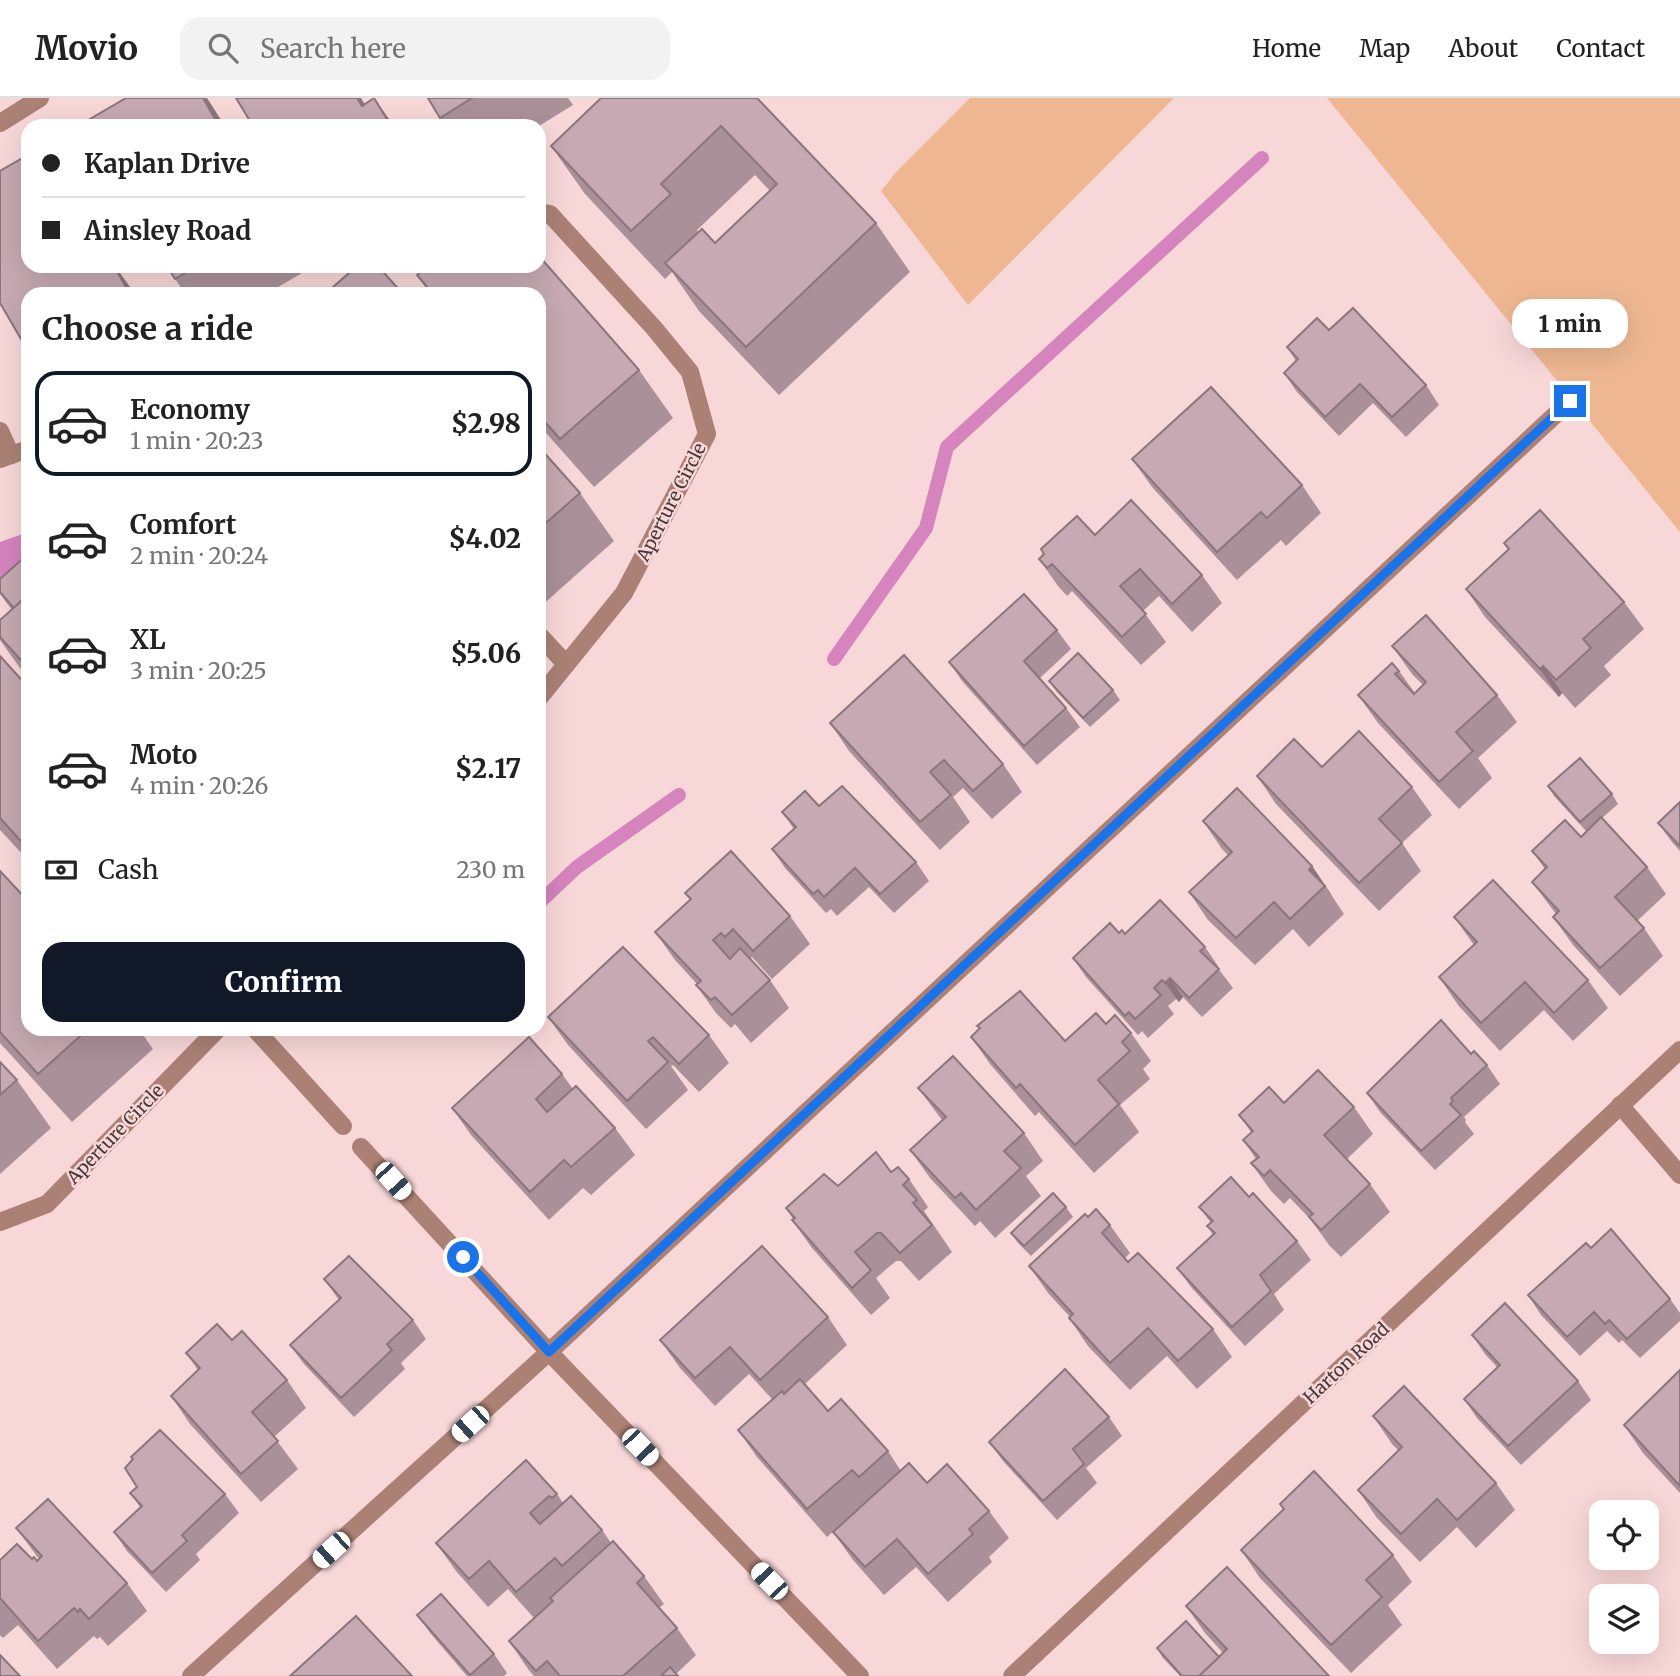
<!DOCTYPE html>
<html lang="en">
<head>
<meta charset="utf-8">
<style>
  body { margin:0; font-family:Merriweather,serif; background:#f2f2f2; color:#222; height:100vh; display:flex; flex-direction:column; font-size:26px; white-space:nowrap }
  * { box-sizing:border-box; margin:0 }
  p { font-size:23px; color:#767676 }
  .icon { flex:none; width:38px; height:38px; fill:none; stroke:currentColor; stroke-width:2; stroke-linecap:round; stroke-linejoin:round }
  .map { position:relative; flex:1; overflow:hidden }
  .side { position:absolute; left:21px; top:189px; width:525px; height:749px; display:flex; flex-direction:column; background:#fff; border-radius:21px; box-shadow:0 7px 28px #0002 }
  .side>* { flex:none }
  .top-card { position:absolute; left:21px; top:21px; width:525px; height:154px; border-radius:21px; box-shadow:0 7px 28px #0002; display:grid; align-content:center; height:154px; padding:0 21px; background:#fff }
  .buttons { position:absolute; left:1589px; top:1402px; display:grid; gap:14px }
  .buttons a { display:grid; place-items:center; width:70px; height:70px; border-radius:14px; background:#fff; box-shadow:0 7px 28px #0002; font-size:35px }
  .end { position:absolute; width:32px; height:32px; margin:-16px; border:9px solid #1a73e8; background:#fff; box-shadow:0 0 0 4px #fff }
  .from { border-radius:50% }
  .bubble { position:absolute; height:49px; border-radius:21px; background:#fff; box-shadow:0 7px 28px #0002; font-size:23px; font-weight:800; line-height:49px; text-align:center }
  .car { position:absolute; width:21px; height:42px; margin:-21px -10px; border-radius:9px; box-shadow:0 0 5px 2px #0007; background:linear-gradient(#fff 24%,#345 0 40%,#fff 0 76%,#345 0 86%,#fff 0) }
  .top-card b { display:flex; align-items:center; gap:24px; height:66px; font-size:26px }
  .top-card b+b { border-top:2px solid #e0e0e0 }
  .top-card i { width:18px; height:18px; background:#222 }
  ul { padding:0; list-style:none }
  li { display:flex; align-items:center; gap:21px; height:105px; margin:0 14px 10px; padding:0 7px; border:4px solid transparent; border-radius:21px }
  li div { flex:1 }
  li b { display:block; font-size:26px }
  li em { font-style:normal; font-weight:800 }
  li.on { border-color:#111827 }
  li>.icon { width:63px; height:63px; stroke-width:1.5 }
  h2 { padding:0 21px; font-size:32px; line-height:84px }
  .pay { display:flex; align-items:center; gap:18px; height:77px; padding:0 21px; font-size:26px }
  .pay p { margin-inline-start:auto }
  .cta { display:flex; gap:14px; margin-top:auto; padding:14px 21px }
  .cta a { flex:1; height:80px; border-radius:21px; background:#111827; color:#fff; font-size:28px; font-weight:800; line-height:80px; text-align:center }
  header { display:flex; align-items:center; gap:42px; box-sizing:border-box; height:98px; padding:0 35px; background:#fff; border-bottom:2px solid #e0e0e0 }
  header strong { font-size:33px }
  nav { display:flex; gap:38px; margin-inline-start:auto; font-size:24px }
  .search { width:490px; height:63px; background:#f2f2f2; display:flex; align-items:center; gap:18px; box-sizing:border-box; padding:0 24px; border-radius:21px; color:#767676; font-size:26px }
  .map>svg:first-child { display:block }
</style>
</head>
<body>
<header>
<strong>Movio</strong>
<div class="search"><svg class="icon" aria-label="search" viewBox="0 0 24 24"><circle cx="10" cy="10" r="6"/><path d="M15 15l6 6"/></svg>Search here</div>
<nav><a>Home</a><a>Map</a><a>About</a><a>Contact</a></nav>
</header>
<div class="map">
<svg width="1680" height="1578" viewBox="0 0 1680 1578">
  <rect width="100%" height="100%" fill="#f8d7d8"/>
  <!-- green -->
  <g fill="#eeb792">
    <path d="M970 0H1174L968 207 881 93 898 72Z"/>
    <path d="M1327 0H1680V434Z"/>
  </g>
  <!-- water -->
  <path fill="#d584be" d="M28 434V462L0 487V444Z"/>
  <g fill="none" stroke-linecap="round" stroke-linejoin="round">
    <!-- stream -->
    <g stroke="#d584be" stroke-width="14">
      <path d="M834 561 926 430 947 349 1262 60"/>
      <path d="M539 805 577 769 679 697"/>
    </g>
    <!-- minor -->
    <g stroke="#ab8175" stroke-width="18">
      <path d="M0 25 40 0"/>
      <path d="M539 114 550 116 654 230 690 274 707 336 624 495 539 600"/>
      <path d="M0 333 11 357"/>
      <path d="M0 361 28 351"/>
      <path d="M539 537 566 566"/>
      <path d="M255 931 343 1028"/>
      <path d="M1620 1007 1680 1077"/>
      <path d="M361 1049 549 1254 860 1578"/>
      <path d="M0 1124 47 1106 218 931"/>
      <path d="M191 1578 549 1254 1570 303"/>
      <path d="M1012 1578 1680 952"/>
    </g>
  </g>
  <!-- wall -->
  <g fill="#aa9199" fill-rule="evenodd">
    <path d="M428 0H568L573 7 539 28H446Z"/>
    <path d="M757 0 876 125 910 174 779 297 699 213 672 174 665 181 585 96 551 48ZM755 77 770 93 715 145 698 134 697 132Z"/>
    <path d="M539 158 639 272 673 320 594 389 539 327V196H430L417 177 427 168H539Z"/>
    <path d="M167 168H307L309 171 266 196H185Z"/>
    <path d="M1329 232 1426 287 1439 307 1406 339 1373 305 1339 338 1297 294 1284 275 1296 263 1287 249Z"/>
    <path d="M539 349 580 395 614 443 539 510Z"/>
    <path d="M1132 361 1302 387 1321 415 1286 448 1281 442 1237 482 1152 389Z"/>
    <path d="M1095 437 1202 477 1222 505 1192 534 1159 498 1143 513 1166 544 1141 567 1072 493 1067 498 1058 488 1039 461 1044 456 1041 451Z"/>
    <path d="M1504 445 1624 504 1644 531 1604 568 1611 577 1575 610 1562 595 1559 599 1485 519 1466 491 1509 452Z"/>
    <path d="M28 456V581L0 542V522L12 512 0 496V481Z"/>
    <path d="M1057 532 1071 551 1040 580 1066 610 1080 629 1037 667 962 583 949 564Z"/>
    <path d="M1392 548 1497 597 1517 624 1478 660 1492 680 1459 711 1378 625 1358 597 1399 573 1415 595 1423 587 1412 576Z"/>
    <path d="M0 558 28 589V762L0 732Z"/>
    <path d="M1049 583 1113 592 1120 602 1090 629 1056 593Z"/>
    <path d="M830 625 1003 666 1022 694 992 721 963 690 953 699 970 724 940 752 849 653Z"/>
    <path d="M1322 669 1412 689 1432 717 1402 745 1421 773 1379 813 1276 706 1257 678Z"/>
    <path d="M1548 688 1612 696 1618 706 1602 720 1647 769 1666 796 1637 823 1644 830 1663 858 1620 898 1573 847 1553 819 1556 816 1532 784 1545 771 1532 753 1581 739 1586 733 1554 698Z"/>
    <path d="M1680 704V753L1672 744 1658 725Z"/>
    <path d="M819 708 916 764 929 783 894 815 869 789 837 818 831 811 826 815 785 770 772 751 794 731 782 714Z"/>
    <path d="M1203 723 1312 768 1344 816 1309 849 1293 831 1255 867 1208 822 1189 794 1228 757 1222 751Z"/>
    <path d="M0 773 28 931H139L153 951 72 1024 0 945Z"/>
    <path d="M685 795 790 818 810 846 772 881 752 859 750 861 770 882 789 910 751 945 735 926 731 930 716 915 696 887 697 886 675 862 655 834 690 802Z"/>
    <path d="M1454 819 1588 882 1608 910 1573 943 1544 912 1500 953 1458 907 1439 879 1474 847Z"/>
    <path d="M1119 835 1205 849 1218 868 1217 869 1233 890 1202 919 1183 899 1179 904 1176 901 1168 908 1174 916 1148 940 1142 933 1138 937 1086 879 1073 860Z"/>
    <path d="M548 919 709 937 729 965 699 994 673 967 671 968 688 992 646 1031 568 947Z"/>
    <path d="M1106 926 1131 935 1151 963 1143 971 1150 981 1120 1007 1139 1034 1094 1075 1039 1014 1035 1018 990 966 971 939 1065 943Z"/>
    <path d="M1471 956 1487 967 1500 986 1464 1019 1466 1022 1465 1024 1474 1036 1435 1072 1380 1014 1367 995Z"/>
    <path d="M0 964 17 982 51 1030 0 1076Z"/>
    <path d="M562 976 573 991 615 1030 635 1057 591 1097 583 1090 549 1122 471 1037 452 1010Z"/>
    <path d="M918 990 1024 1035 1043 1063 1026 1078 1041 1098 995 1140 980 1123 975 1128 930 1080 910 1052 942 1022Z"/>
    <path d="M1284 1005 1354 1009 1373 1036 1347 1061 1370 1086 1390 1114 1341 1159 1329 1147 1311 1122 1290 1100 1284 1106 1271 1093 1251 1065 1256 1061 1243 1042 1251 1034 1239 1017Z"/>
    <path d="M891 1074 909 1081 928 1109 924 1113 952 1154 919 1183 901 1163H896L876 1180 890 1200 871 1217 812 1150 792 1122 793 1121 786 1110 838 1088Z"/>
    <path d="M1249 1099 1297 1143 1311 1162 1274 1196 1284 1212 1245 1248 1191 1189 1177 1170 1213 1137 1207 1128 1211 1125 1199 1109Z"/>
    <path d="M1066 1109 1073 1119 1031 1158 1018 1145 1011 1135Z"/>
    <path d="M1088 1119 1110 1127 1130 1155 1125 1160 1128 1164 1213 1231 1232 1259 1197 1291 1167 1258 1130 1292 1088 1248 1069 1220 1070 1219 1048 1195 1029 1168Z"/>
    <path d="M1591 1150 1670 1201 1680 1215V1223L1640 1260 1622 1242 1619 1245 1607 1233 1580 1258 1541 1217 1528 1197Z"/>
    <path d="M324 1181 413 1222 426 1241 401 1265 405 1271 354 1319 304 1266 290 1247 339 1202Z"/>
    <path d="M828 1219 847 1247 805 1286 828 1313 888 1353 901 1373 989 1413 1009 1440 989 1459 992 1464 948 1504 916 1469 884 1497 853 1462 833 1434 861 1409 827 1439 757 1359 738 1332 772 1301 749 1276 715 1308 680 1270 660 1242Z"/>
    <path d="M1472 1237 1578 1283 1591 1302 1521 1367 1477 1320 1464 1301 1497 1269 1485 1256Z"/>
    <path d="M232 1242 287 1282 306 1310 274 1339 298 1371 261 1404 190 1326 171 1298 198 1272 186 1255Z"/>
    <path d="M1680 1272V1395L1643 1355 1624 1327Z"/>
    <path d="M1373 1318 1496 1385 1515 1412 1476 1450 1457 1429 1420 1464 1377 1420 1358 1392 1399 1353 1392 1346Z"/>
    <path d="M1109 1319 1122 1338 1086 1370 1097 1385 1057 1422 1003 1363 989 1344Z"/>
    <path d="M526 1362 557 1396 563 1405 602 1432 611 1445 644 1478 664 1506 659 1510 677 1530 696 1557 676 1576 678 1578H534L528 1571 509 1543 534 1520 508 1491 488 1509 456 1473 436 1445Z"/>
    <path d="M130 1395 225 1396 239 1415 196 1456 200 1462 166 1494 127 1453 114 1434 140 1409Z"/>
    <path d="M1280 1406 1393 1457 1412 1484 1388 1507 1402 1527 1351 1575 1260 1480 1241 1452 1283 1411Z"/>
    <path d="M16 1430 127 1485 147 1513 108 1548 100 1539 97 1541 94 1538 57 1571 18 1527 3 1540 0 1537V1462L32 1461 37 1463 39 1461Z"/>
    <path d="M1186 1508 1329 1578H1180L1163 1560 1157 1550 1219 1559 1223 1555 1205 1535Z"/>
    <path d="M417 1517 494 1556 507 1575 504 1578H467L431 1536Z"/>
  </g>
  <!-- shaded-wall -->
  <g fill="#8b767d">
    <path d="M203 0H207L225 28H219Z"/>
    <path d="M357 0H361L378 28 362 8Z"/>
    <path d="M374 0 394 28H391Z"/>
    <path d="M114 168H115L135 196H130Z"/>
    <path d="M1543 568 1562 595 1559 599 1540 571Z"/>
    <path d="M1312 768 1331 796V797L1325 788 1309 772Z"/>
    <path d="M1170 880 1183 899 1179 904 1165 885Z"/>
  </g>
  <!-- building -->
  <g fill="#c6a9b2" stroke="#8b767d" stroke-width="2">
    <path d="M126 0H203L219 28H78Z"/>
    <path d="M236 0H357L362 8 374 0 391 28H253Z"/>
    <path d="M428 0H472L440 20Z"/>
    <path d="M601 0H757L876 125 746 249 665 165 702 131 715 145 777 86 721 28 661 86 671 96 631 133 551 48Z"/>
    <path d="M28 57V168H114L130 196H28V253L0 205V73Z"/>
    <path d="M539 158 639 272 560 341 539 317V196H433L417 177 427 168H539Z"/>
    <path d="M167 168H197L175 181Z"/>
    <path d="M357 168H378L403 196H325Z"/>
    <path d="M1353 210 1426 287 1392 319 1360 286 1325 319 1284 275 1298 261 1287 249 1317 220 1329 232Z"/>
    <path d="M1211 289 1302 387 1267 420 1261 414 1217 454 1132 361Z"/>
    <path d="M539 349 580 395 539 431Z"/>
    <path d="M1131 402 1202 477 1172 506 1140 471 1120 488 1146 516 1122 539 1052 466 1047 470 1039 461 1044 456 1041 451 1077 418 1095 437Z"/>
    <path d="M1540 412 1624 504 1583 541 1591 550 1556 582 1543 568 1540 571 1466 491 1509 451 1504 445Z"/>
    <path d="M28 456V497L14 510 0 494V481Z"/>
    <path d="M1024 496 1057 532 1024 563 1066 610 1024 648 949 564Z"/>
    <path d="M28 497V570L0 539V522Z"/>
    <path d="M1426 517 1497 597 1456 634 1473 653 1439 684 1358 597 1392 565 1399 573 1395 576 1414 596 1426 584 1392 548Z"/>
    <path d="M1078 555 1113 592 1083 620 1049 583Z"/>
    <path d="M904 557 1003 666 973 693 944 662 930 674 951 697 920 724 830 625Z"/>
    <path d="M0 558 28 589V751L0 720Z"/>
    <path d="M1359 633 1412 689 1379 721 1402 745 1359 785 1257 678 1294 641 1322 669Z"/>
    <path d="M1580 660 1612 696 1580 724 1548 688Z"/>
    <path d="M842 688 916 764 880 796 855 770 824 799 818 792 813 796 772 751 796 729 782 714 805 693 819 708Z"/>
    <path d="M1237 690 1312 768 1309 772 1325 788 1290 821 1274 804 1236 840 1189 794 1232 754 1203 723Z"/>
    <path d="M1680 704V748L1658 725Z"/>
    <path d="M1601 719 1647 769 1615 799 1644 830 1600 870 1553 819 1559 813 1532 784 1547 769 1532 753 1565 722 1581 739Z"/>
    <path d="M731 753 790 818 753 853 733 831 725 839 721 835 713 842 730 861 740 850 770 882 732 917 715 899 711 902 696 887 701 883 655 834 691 801 685 795Z"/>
    <path d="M0 773 28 803V931H88L38 976 0 934Z"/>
    <path d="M1493 782 1588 882 1554 915 1525 884 1481 925 1439 879 1477 844 1454 819Z"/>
    <path d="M1160 802 1205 849 1200 853 1219 871 1189 900 1170 880 1165 885 1162 882 1154 890 1161 897 1135 921 1129 914 1125 918 1073 860 1110 825 1119 835 1122 832 1125 836Z"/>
    <path d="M623 849 709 937 679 966 653 939 648 943 668 964 627 1003 548 919Z"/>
    <path d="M1020 893 1065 943 1096 915 1106 926 1115 917 1131 935 1122 944 1130 953 1098 982 1119 1006 1075 1047 1020 986 1016 990 971 939 980 930 977 928Z"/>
    <path d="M1441 922 1471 956 1474 953 1487 967 1451 1000 1453 1003 1450 1006 1461 1017 1421 1053 1367 995Z"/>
    <path d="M529 939 562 976 536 1001 547 1014 576 988 615 1030 571 1069 564 1062 530 1094 452 1010Z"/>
    <path d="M953 958 1024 1035 1004 1053 1021 1070 976 1112 961 1095 955 1100 910 1052 946 1019 918 990Z"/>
    <path d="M0 964 17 982 0 997Z"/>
    <path d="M1318 972 1354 1009 1324 1037 1370 1086 1321 1132 1309 1119 1313 1116 1270 1072 1264 1078 1251 1065 1259 1059 1243 1042 1253 1033 1239 1017 1269 989 1284 1005Z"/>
    <path d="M876 1054 891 1074 898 1069 909 1081 903 1087 917 1102 913 1105 932 1127 900 1155 881 1135H877L855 1154 871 1172 852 1190 792 1122 795 1120 786 1110 824 1076 838 1088Z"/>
    <path d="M1231 1079 1249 1099 1253 1095 1297 1143 1260 1177 1271 1193 1232 1229 1177 1170 1215 1135 1207 1128 1213 1123 1199 1109Z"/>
    <path d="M1053 1095 1066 1109 1024 1148 1011 1135Z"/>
    <path d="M1096 1111 1110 1127 1102 1135 1128 1164 1138 1155 1213 1231 1178 1263 1148 1230 1110 1265 1069 1220 1073 1216 1029 1168 1085 1116 1088 1119Z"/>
    <path d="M1611 1131 1670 1201 1627 1241 1609 1222 1605 1226 1594 1214 1567 1239 1528 1197 1586 1145 1591 1150Z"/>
    <path d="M762 1148 828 1219 760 1282 730 1249 695 1280 660 1242Z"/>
    <path d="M349 1158 413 1222 387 1246 392 1252 341 1300 290 1247 341 1200 324 1181Z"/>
    <path d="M1505 1205 1578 1283 1508 1348 1464 1301 1500 1267 1472 1237Z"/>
    <path d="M217 1226 232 1242 242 1233 287 1282 252 1314 278 1343 241 1376 171 1298 200 1270 186 1255Z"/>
    <path d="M1065 1271 1109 1319 1073 1351 1084 1366 1043 1403 989 1344Z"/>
    <path d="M1680 1272V1388L1624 1327Z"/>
    <path d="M800 1281 828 1313 841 1301 888 1353 859 1379 852 1372 807 1411 738 1332 782 1293 784 1296Z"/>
    <path d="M1404 1288 1496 1385 1457 1422 1437 1401 1401 1436 1358 1392 1402 1349 1373 1318Z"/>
    <path d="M160 1332 225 1396 182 1437 187 1443 152 1475 114 1434 142 1408 130 1395 137 1389 125 1370 133 1361 131 1359Z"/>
    <path d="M526 1362 557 1396 552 1400 549 1398 530 1415 540 1426 571 1398 602 1432 562 1468 555 1460 516 1494 489 1463 469 1481 436 1445Z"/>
    <path d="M909 1365 927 1385 947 1366 989 1413 969 1431 973 1436 928 1476 897 1441 865 1469 833 1434Z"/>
    <path d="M1314 1373 1393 1457 1366 1482 1382 1499 1331 1547 1241 1452 1284 1411 1280 1406Z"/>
    <path d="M48 1401 127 1485 89 1521 80 1511 78 1514 74 1510 38 1543 0 1500V1462L17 1446 32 1461 34 1459 37 1463 42 1458 16 1430Z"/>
    <path d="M613 1443 644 1478 637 1485 677 1530 623 1578H560L547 1563 536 1573 509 1543 553 1503 550 1500Z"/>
    <path d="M1227 1469 1329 1578H1199L1227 1551 1186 1508Z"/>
    <path d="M441 1496 494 1556 470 1577 417 1517Z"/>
    <path d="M356 1518 412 1578H290Z"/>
    <path d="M1186 1523 1219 1559 1199 1578H1182L1157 1550Z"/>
    <path d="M0 1557 20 1578H0Z"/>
    <path d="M670 1569 678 1578H661Z"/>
  </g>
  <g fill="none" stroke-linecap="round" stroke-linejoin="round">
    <!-- route -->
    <path stroke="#1a73e8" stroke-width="9" d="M463 1159 549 1254 1570 303"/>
  </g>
  <g text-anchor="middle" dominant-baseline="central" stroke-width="5" stroke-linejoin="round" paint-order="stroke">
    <!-- street labels -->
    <g font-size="18" fill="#453838" stroke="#f8d7d8">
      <text transform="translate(671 404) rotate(-63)">Aperture Circle</text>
      <text transform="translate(115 1036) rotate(-46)">Aperture Circle</text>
      <text transform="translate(1346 1265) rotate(-43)">Harton Road</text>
    </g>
  </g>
</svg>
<div class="buttons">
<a><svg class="icon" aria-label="locate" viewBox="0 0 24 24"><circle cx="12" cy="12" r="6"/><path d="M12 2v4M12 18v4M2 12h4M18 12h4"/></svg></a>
<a><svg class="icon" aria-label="layers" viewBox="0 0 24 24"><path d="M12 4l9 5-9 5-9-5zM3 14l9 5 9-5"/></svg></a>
</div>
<i class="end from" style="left:463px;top:1159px"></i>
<i class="end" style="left:1570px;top:303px"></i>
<div class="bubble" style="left:1512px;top:201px;width:116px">1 min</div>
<i class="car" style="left:393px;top:1083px;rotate:138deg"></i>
<i class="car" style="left:470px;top:1326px;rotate:228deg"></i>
<i class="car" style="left:640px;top:1349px;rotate:136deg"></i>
<i class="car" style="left:331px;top:1452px;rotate:228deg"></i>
<i class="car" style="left:769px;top:1483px;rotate:316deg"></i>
<div class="top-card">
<b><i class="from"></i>Kaplan Drive</b>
<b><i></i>Ainsley Road</b>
</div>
<section class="side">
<h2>Choose a ride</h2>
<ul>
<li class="on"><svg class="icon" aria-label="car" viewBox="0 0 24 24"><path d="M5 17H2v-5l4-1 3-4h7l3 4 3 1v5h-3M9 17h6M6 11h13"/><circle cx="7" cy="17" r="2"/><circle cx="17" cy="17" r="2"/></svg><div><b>Economy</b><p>1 min · 20:23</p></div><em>$2.98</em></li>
<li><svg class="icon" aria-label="car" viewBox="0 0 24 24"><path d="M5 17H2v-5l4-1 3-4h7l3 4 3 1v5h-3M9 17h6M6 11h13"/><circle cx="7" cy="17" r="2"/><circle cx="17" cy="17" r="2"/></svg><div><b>Comfort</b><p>2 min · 20:24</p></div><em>$4.02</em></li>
<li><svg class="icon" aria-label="car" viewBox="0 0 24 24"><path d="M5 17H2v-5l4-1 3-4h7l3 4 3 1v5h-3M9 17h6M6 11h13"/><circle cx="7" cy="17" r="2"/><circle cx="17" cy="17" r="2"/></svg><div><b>XL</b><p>3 min · 20:25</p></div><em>$5.06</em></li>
<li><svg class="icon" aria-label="car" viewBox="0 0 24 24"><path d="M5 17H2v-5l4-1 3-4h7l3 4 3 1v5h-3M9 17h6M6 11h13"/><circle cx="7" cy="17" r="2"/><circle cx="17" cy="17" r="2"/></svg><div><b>Moto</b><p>4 min · 20:26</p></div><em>$2.17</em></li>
</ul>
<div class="pay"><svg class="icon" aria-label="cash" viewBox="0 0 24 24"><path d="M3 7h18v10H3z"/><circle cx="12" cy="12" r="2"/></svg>Cash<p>230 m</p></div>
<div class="cta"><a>Confirm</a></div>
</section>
</div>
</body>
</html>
